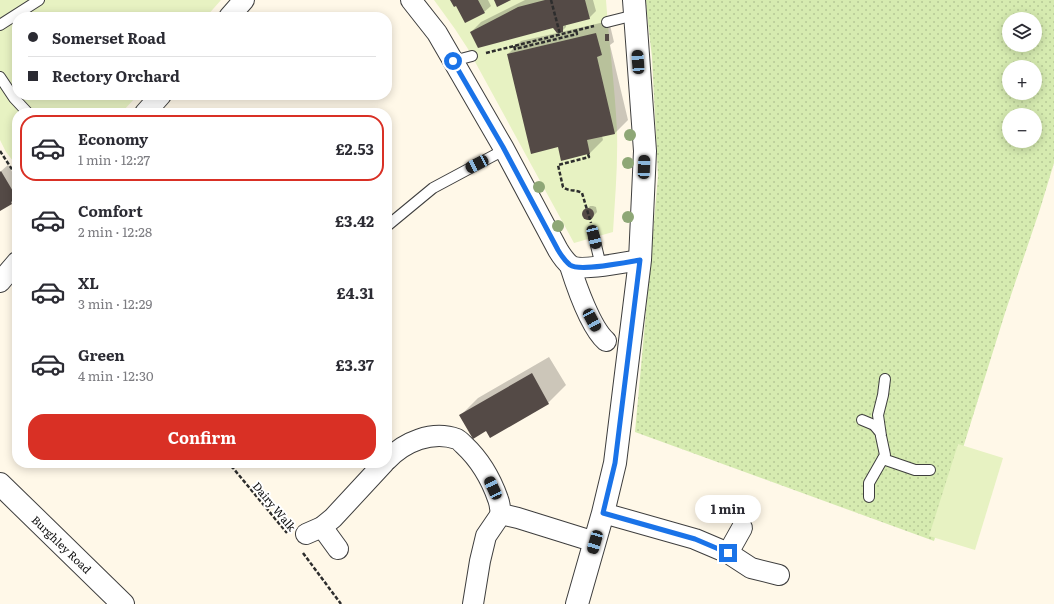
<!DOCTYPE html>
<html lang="en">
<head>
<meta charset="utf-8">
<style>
  body { margin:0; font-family:Literata,serif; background:#f7f7f7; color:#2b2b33; height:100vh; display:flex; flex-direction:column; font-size:15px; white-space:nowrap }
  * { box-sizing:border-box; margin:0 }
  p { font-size:13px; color:#7c7c81 }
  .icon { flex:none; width:22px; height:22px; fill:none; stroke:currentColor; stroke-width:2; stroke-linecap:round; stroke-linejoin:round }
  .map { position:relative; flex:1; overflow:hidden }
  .side { position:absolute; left:12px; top:108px; width:380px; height:360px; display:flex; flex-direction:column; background:#fff; border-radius:16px; box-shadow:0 2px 10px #0003 }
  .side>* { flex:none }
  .banner { position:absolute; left:12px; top:12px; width:380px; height:88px; border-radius:16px; box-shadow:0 2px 10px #0003; display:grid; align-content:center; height:88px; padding:0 16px; background:#fff }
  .buttons { position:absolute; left:1002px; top:12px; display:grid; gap:8px }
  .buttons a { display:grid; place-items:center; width:40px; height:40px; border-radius:50%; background:#fff; box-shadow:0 2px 10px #0003; font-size:20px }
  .end { position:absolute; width:18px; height:18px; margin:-9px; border:5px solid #1a73e8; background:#fff; box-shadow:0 0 0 2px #fff }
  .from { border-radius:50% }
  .bubble { position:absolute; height:28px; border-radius:14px; background:#fff; box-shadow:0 2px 10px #0003; font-size:13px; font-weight:700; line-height:28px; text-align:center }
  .car { position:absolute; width:12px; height:24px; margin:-12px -6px; border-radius:5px; box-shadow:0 0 3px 1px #0007; background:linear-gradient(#222 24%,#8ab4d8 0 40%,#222 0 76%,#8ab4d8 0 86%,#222 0) }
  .banner b { display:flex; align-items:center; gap:14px; height:38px; font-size:15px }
  .banner b+b { border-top:1px solid #e1e1e2 }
  .banner i { width:10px; height:10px; background:#2b2b33 }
  ul { padding:7px 0 0; list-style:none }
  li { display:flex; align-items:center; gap:12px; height:66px; margin:0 8px 6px; padding:0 8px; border:2px solid transparent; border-radius:16px }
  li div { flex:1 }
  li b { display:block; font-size:15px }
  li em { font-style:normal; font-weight:700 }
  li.selected { border-color:#d93025 }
  li>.icon { width:36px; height:36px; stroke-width:1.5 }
  .cta { display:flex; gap:8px; margin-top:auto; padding:8px 16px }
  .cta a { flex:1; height:46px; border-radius:16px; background:#d93025; color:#fff; font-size:16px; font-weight:700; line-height:46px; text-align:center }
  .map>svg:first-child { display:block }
</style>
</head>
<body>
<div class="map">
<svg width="1054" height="604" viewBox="0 0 1054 604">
  <defs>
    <pattern id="grass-dots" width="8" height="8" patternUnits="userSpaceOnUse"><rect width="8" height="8" fill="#d6ebb0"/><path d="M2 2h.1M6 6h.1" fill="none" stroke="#b6c896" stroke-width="1.8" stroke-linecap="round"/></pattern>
  </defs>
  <rect width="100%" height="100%" fill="#fff8e8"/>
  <!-- grass -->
  <path fill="url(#grass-dots)" fill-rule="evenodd" d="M646 0H1054V163L1040 209 1005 313 934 541 635 432 644 334 658 176 652 57 647 14ZM1009 19H1035V45H1009ZM1009 67H1035V93H1009ZM1009 115H1035V141H1009Z"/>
  <!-- pitch -->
  <g fill="#e7f2c2">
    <path d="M0 0H221L206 17H17V95H138L121 113H17V166L6 152 0 140Z"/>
    <path d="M434 0H606C609 44 615 87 617 131 618 165 615 198 613 232L574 243 468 49 455 29Z"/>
    <path d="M958 444 1003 458 975 550 929 536Z"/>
  </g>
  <!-- shadow -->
  <g fill="#0003">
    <path d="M451 0H488L491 6 484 12Z"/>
    <path d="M525 0H593L596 11 589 18 566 24V27L561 32 609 21 614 42 610 45 628 120 615 133 602 136 603 140 590 153 562 160 559 146 508 54 521 41 557 33 553 27 471 32 481 22Z"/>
    <path d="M8 165 17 180V198L12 203 0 210V172Z"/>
    <path d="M590 206H593L596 207 597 212 590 220H587L584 217 583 214Z"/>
    <path d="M549 357 566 385 548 403 490 437 486 430 461 415 478 398Z"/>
  </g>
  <!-- building -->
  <g fill="#544a46">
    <path d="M450 0H478L485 13 465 23 456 6 454 7Z"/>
    <path d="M494 0H511L497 7Z"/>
    <path d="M545 0H585L590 19 563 26V32L557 33 553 28 478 48 470 32 518 7Z"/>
    <path d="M596 33 602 55 597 57 615 134 587 140 590 154H588L561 161 558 147 531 154 507 54Z"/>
    <rect x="605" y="34" width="4" height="7"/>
    <path d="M1 171 17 198 11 202 12 204 0 211V172Z"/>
    <circle cx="588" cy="214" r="6"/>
    <path d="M532 373 549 404 490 438 486 431 473 439 459 415Z"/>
  </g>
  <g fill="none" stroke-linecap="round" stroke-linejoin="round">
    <defs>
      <g id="service">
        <path d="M607 22 635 15"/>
        <path d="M0 25 39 0"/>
        <path d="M453 61 472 56"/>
        <path d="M0 77 14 98 28 113"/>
        <path d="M387 226 433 188 504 150"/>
        <path d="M594 237 601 266"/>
        <path d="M862 420 874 425 880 432"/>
        <path d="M883 459 915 470H930"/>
        <path d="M869 497V483L885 455 881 436 878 415 883 395 885 379"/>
      </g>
      <g id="minor">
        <path d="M411 0 437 33 503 147 558 250C561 255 565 261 570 265 580 272 627 262 640 260"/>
        <path d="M229 17 244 0"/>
        <path d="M145 113 161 95"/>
        <path d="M570 266C576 285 591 328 606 341"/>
        <path d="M0 282 17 262"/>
        <path d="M387 460C404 442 432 430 457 439 459 440 462 443 464 445 479 459 491 479 498 499 500 504 500 509 501 514L518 518 595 542"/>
        <path d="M603 513 695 539 728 553 751 568 779 575"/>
        <path d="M322 527 338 549"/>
        <path d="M306 534 322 527 333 518 384 463"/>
        <path d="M728 553 742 528"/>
        <path d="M473 604 480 561 486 536 501 514"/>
      </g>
      <g id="tertiary">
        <path d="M0 484 123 604"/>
        <path d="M577 604 603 513 615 463 640 260 645 151 634 0"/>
      </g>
    </defs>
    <!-- service casing -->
    <use href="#service" stroke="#3e3e3e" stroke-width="12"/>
    <!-- minor casing -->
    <use href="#minor" stroke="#3e3e3e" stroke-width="22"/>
    <!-- tertiary casing -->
    <use href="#tertiary" stroke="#3e3e3e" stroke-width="24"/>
    <!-- path -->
    <g stroke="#2d2d2d" stroke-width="2.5" stroke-dasharray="4 2" stroke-linecap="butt">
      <path d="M551 0 560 34"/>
      <path d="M514 46 515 49 577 34 576 30"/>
      <path d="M486 53 594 26"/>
      <path d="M0 151 17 177"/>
      <path d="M588 154 589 157 558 165 563 187C569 192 576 189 582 193L591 223"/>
      <path d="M226 463 233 468 287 533"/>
      <path d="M303 553 341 604"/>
    </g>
    <!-- service -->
    <use href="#service" stroke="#fff" stroke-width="10"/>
    <!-- minor -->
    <use href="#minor" stroke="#fff" stroke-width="20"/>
    <!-- tertiary -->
    <use href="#tertiary" stroke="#fff" stroke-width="22"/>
  </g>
  <!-- trees -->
  <g fill="#8ea776">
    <circle cx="630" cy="135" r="6"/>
    <circle cx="628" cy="163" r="6"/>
    <circle cx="539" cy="187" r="6"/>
    <circle cx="628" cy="217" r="6"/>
    <circle cx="558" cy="226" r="6"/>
  </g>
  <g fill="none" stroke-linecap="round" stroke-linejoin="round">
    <!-- route -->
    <path stroke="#1a73e8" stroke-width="5" d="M453 61 503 147 558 250C561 255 565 261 570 265 580 272 627 262 640 260L615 463 603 513 695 539 728 553"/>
  </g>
  <g text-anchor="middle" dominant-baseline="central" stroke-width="4" stroke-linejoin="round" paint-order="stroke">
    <!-- street labels -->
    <g font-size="11" fill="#0b0b0b" stroke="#fff">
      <text transform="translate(275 506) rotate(50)">Dairy Walk</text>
      <text transform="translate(62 544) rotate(44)">Burghley Road</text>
    </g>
  </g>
</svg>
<div class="buttons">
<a><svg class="icon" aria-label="layers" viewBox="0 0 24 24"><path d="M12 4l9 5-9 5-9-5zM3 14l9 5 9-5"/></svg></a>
<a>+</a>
<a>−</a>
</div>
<i class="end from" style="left:453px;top:61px"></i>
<i class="end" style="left:728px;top:553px"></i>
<div class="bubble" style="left:695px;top:495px;width:66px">1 min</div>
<i class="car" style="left:638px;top:62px;rotate:356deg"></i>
<i class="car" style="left:477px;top:164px;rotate:243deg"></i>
<i class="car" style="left:644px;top:167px;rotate:2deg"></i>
<i class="car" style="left:594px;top:237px;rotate:166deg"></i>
<i class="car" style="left:592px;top:320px;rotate:152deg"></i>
<i class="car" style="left:493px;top:488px;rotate:335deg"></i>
<i class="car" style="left:595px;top:542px;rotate:196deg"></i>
<div class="banner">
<b><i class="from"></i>Somerset Road</b>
<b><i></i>Rectory Orchard</b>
</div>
<section class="side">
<ul>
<li class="selected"><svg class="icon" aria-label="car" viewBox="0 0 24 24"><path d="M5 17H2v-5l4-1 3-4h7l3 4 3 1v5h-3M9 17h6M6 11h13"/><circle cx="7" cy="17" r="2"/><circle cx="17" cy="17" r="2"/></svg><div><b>Economy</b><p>1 min · 12:27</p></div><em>£2.53</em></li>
<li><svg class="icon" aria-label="car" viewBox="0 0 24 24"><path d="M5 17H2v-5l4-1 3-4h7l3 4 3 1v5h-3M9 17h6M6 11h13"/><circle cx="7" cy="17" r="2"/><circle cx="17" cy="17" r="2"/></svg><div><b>Comfort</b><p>2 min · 12:28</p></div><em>£3.42</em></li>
<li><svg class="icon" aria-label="car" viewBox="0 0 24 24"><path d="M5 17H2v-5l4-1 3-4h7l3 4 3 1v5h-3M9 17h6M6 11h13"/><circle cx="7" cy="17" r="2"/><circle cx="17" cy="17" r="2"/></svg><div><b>XL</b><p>3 min · 12:29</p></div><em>£4.31</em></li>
<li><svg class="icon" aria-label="car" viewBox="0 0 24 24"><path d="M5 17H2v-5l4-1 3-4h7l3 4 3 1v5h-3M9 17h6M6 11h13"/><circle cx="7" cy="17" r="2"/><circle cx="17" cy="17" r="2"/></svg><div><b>Green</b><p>4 min · 12:30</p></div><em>£3.37</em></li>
</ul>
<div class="cta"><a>Confirm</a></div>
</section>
</div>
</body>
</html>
